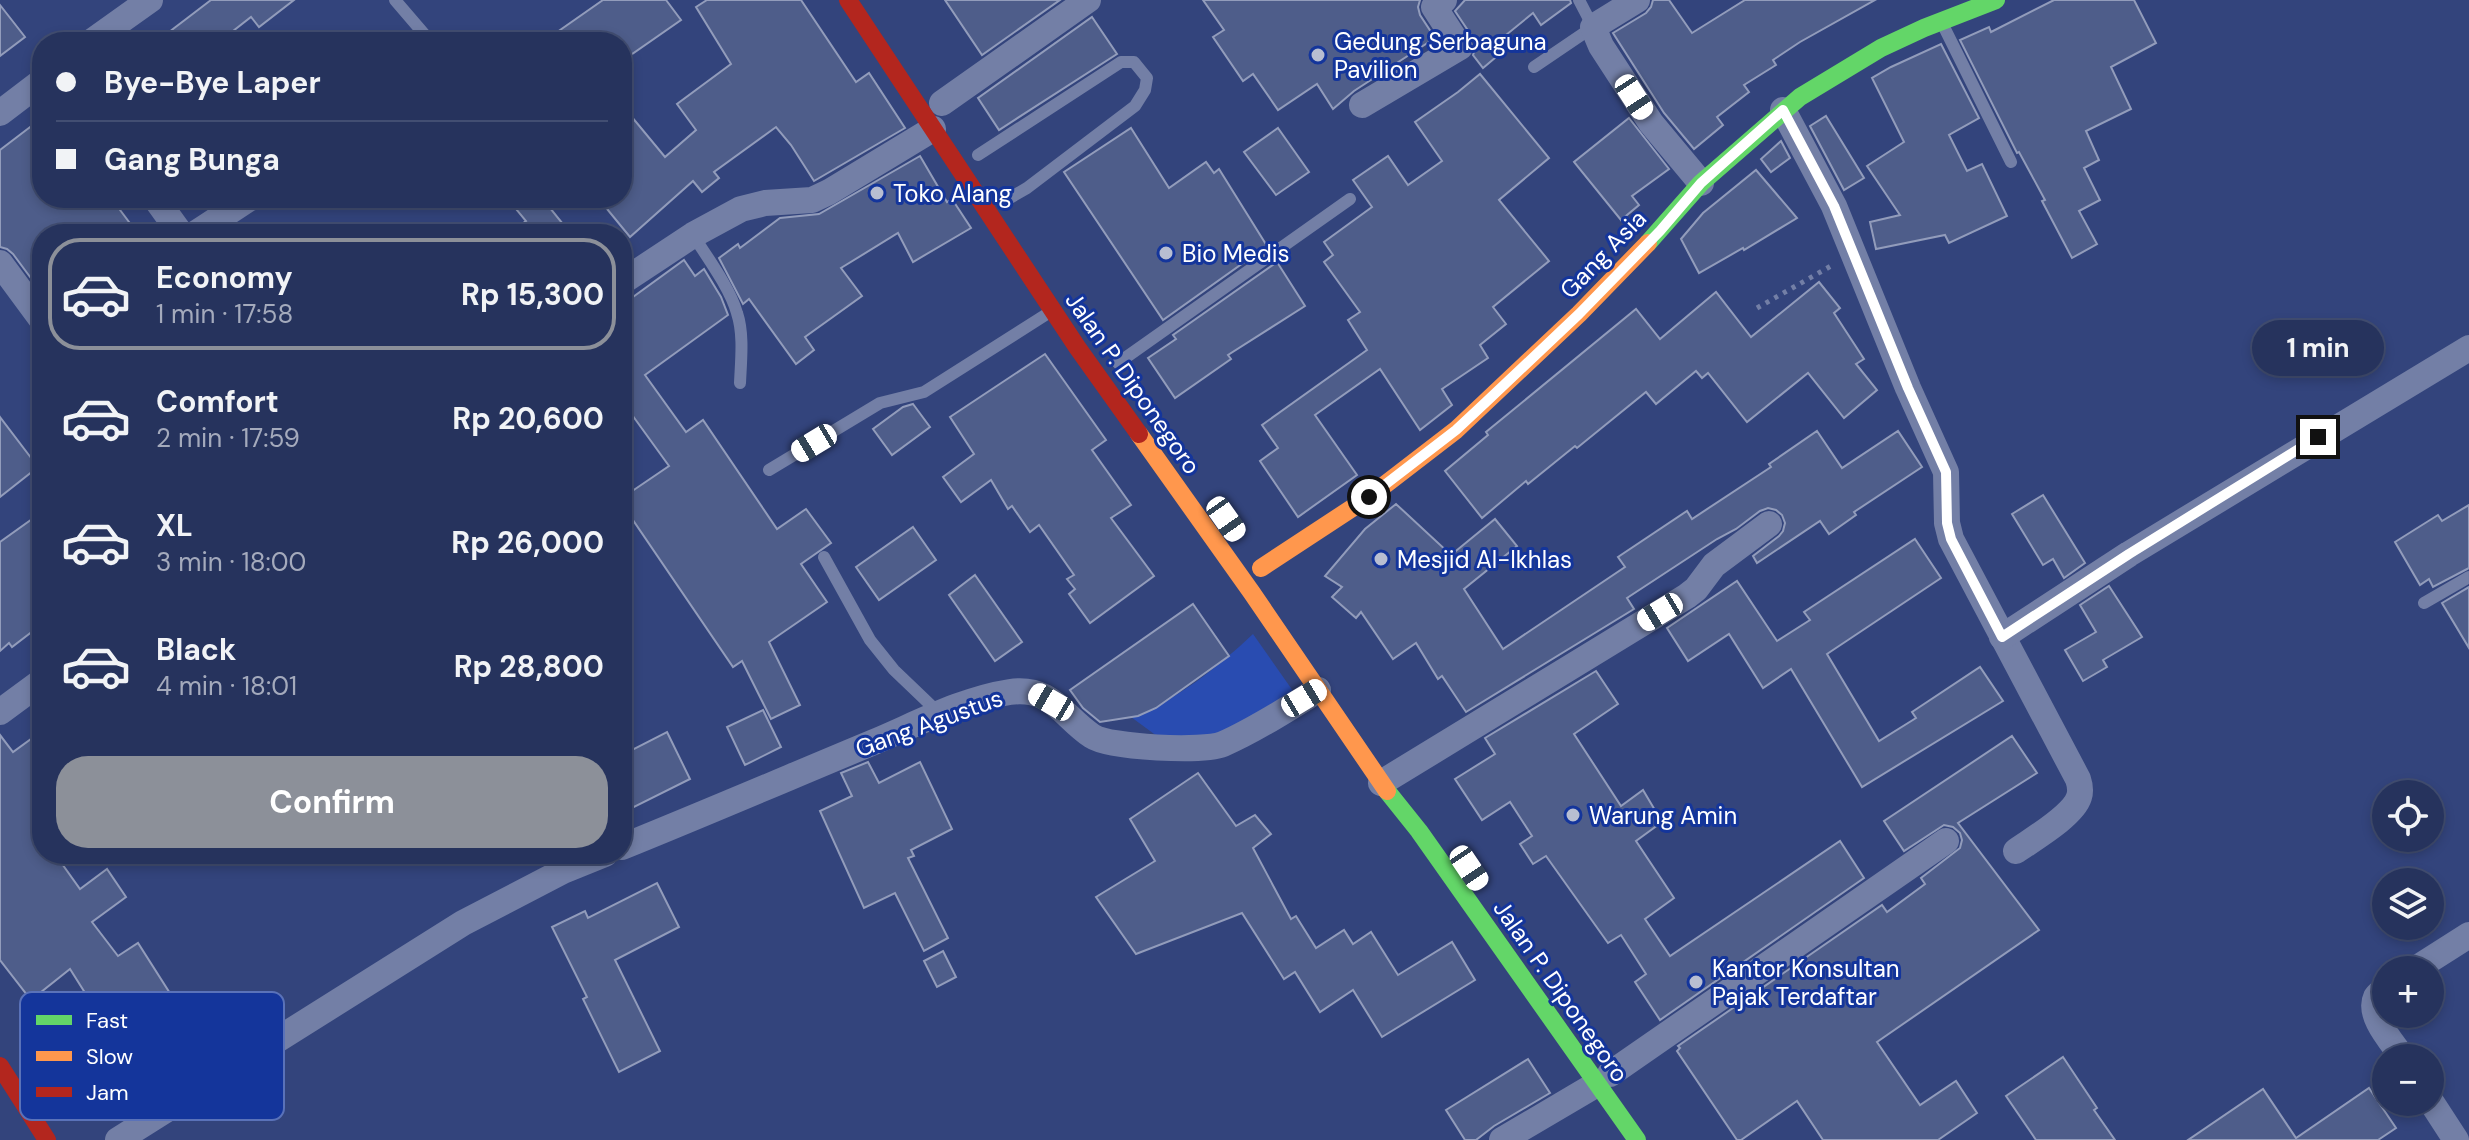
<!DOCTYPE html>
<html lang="en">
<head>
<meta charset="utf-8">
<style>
  body { margin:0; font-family:"DM Sans",sans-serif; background:#2e3b63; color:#f1f3f6; height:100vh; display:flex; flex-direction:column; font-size:30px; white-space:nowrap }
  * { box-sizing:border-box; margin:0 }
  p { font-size:26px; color:#a4aabc }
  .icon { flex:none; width:44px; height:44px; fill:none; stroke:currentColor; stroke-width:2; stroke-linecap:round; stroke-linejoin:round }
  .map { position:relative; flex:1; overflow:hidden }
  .details { position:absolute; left:32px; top:224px; width:600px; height:640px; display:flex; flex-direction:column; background:#26335d; border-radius:32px; box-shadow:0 4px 12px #0003,0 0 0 2px #424e72 }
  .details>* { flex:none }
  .guide { position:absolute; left:32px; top:32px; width:600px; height:176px; border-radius:32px; box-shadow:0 4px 12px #0003,0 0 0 2px #424e72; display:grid; align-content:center; height:176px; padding:0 24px; background:#26335d }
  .buttons { position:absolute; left:2372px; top:780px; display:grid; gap:16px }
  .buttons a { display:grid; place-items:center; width:72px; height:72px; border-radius:50%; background:#26335d; box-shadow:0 4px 12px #0003,0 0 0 2px #424e72; font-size:40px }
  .end { position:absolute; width:36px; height:36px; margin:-18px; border:10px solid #fff; background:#111; box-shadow:0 0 0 4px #111 }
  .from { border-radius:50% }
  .bubble { position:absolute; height:56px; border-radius:28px; background:#26335d; box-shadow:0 4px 12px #0003,0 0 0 2px #424e72; font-size:26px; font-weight:700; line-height:56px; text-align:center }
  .car { position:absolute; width:24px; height:48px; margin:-24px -12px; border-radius:10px; box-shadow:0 0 6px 2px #0007; background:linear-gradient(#fff 24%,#345 0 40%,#fff 0 76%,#345 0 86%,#fff 0) }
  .guide b { display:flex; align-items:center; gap:28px; height:76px; font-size:30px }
  .guide b+b { border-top:2px solid #424e72 }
  .guide i { width:20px; height:20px; background:#f1f3f6 }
  ul { padding:14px 0 0; list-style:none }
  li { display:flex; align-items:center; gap:24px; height:112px; margin:0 16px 12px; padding:0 8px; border:4px solid transparent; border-radius:32px }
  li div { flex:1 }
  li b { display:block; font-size:30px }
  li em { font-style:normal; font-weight:700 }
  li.on { border-color:#8c9099 }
  li>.icon { width:72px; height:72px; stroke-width:1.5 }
  .action { display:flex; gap:16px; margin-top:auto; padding:16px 24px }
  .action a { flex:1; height:92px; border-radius:32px; background:#8c9099; color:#fff; font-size:32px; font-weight:700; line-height:92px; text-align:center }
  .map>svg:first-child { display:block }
</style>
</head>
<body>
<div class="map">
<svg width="2469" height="1140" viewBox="0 0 2469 1140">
  <rect width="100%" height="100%" fill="#33447c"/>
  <!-- green -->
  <path fill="#294cb1" d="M1253 634 1293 691 1250 721 1206 740 1161 739 1131 717C1175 702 1219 666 1253 634Z"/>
  <!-- building -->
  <g fill="#4e5d8a" stroke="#929cbb" stroke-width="2">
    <path d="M211 0H294L259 27 251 17 219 42H156Z"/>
    <path d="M603 0H666L681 20 622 61V42H543Z"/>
    <path d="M707 0H801L856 82 869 73 905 128 814 181 791 145 776 127 714 172 719 178 702 192 693 181 630 237 598 198H622V105L665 157 696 130 677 104 731 64 696 7Z"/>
    <path d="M945 0H1060L982 55Z"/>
    <path d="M1203 0H1420L1418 7 1420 15 1435 38 1354 91 1333 109 1317 84 1278 110 1253 74 1243 81 1213 37 1224 30Z"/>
    <path d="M1465 0H1570L1571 3 1541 25 1533 13 1501 39 1508 47 1483 68 1473 55 1476 47 1473 38 1455 11Z"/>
    <path d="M1653 0H1669L1692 33 1745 0H1875L1800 42 1773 60 1776 65 1744 85 1749 92 1717 117 1723 125 1694 149 1664 113 1613 33 1646 13 1651 7Z"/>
    <path d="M2054 0H2134L2156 43 2111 67 2131 109 2086 131 2099 160 2084 168 2100 200 2079 211 2097 244 2072 258 2042 201 2045 200 2019 152 2017 153 1960 40 1989 27 1991 32Z"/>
    <path d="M0 5 25 37 0 56Z"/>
    <path d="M1092 17 1117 54 999 130 978 98Z"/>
    <path d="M1941 44 1979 118 1949 135 1967 171 1982 164 2007 216 1949 243 1945 235 1876 249 1870 222 1900 215 1867 166 1904 142 1872 78 1891 67Z"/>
    <path d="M1480 74 1549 158 1499 200 1549 261 1493 307 1506 324 1480 345 1488 358 1442 389 1452 405 1420 430 1380 369 1315 415 1357 475 1298 517 1260 461 1278 448 1262 425 1367 350 1348 320 1360 312 1324 262 1333 255 1324 242 1372 207 1353 180 1388 156 1408 185 1442 161 1415 122 1458 92Z"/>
    <path d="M1826 116 1864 178 1844 190 1810 126Z"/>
    <path d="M42 118V198H111L138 234H42V293L13 254 7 249 0 247V150Z"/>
    <path d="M1629 118 1669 169 1632 196 1639 205 1621 220 1574 162Z"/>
    <path d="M1131 128 1169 188 1206 162 1214 173 1219 169 1267 246 1163 320 1064 172Z"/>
    <path d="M1278 128 1309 172 1276 195 1244 152Z"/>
    <path d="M1781 141 1790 158 1771 172 1761 159Z"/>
    <path d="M920 156 947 202 952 199 971 228 913 262 898 233 841 268 862 296 805 337 814 350 796 364 749 299 743 304 719 258 738 244 740 248 780 218 819 214Z"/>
    <path d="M1756 170 1797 218 1744 250 1743 248 1699 273 1681 239 1703 213Z"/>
    <path d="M507 198H542L571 234H507L526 221Z"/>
    <path d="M684 260 695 276 704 269 721 297 728 315 645 375 686 432 703 420 777 529 806 509 831 543 801 564 827 602 769 642 800 705 771 719 742 661 733 667 622 504V498L669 466 622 401V305Z"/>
    <path d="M1277 262 1305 306 1228 355 1231 359 1175 398 1148 358 1176 339 1173 335Z"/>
    <path d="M1819 282 1840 308 1834 313 1864 359 1856 364 1877 390 1844 418 1808 373 1747 422 1708 373 1702 378 1696 371 1656 404 1646 392 1577 448 1575 446 1528 484 1526 481 1482 518 1445 471 1488 435 1486 432 1636 309 1660 339 1716 292 1751 337Z"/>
    <path d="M1045 354 1106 440 1092 450 1131 505 1111 518 1154 576 1090 623 1069 594 1075 589 1067 579 1074 575 1039 525 1030 532 1012 506 1008 509 991 480 961 502 943 477 974 454 950 417Z"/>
    <path d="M913 404 930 427 892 455 873 429 903 407Z"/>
    <path d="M0 417 38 467 0 497Z"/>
    <path d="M1817 431 1842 468 1898 431 1922 467 1854 512 1856 515 1829 534 1820 521 1757 563 1753 556 1779 536 1783 531 1785 523 1782 515 1776 510 1768 508 1760 511 1736 529 1717 539 1627 598 1634 609 1466 712 1442 676 1438 679 1416 643 1393 659 1361 612 1356 618 1332 597 1342 587 1325 576 1365 529 1396 504 1451 555 1495 519 1517 546 1464 589 1503 649 1625 567 1618 557 1687 511 1692 519 1771 467 1769 464Z"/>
    <path d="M2043 495 2085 563 2064 578 2053 559 2043 565 2012 514Z"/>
    <path d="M2469 505V568L2433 587 2429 579 2420 585 2395 542 2438 515 2442 521Z"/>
    <path d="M42 512V624L12 647 9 643 0 651V542Z"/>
    <path d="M913 527 936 560 879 600 856 567Z"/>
    <path d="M1915 539 1941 578 1827 654 1879 741 1916 718 1912 712 1980 667 2003 701 1862 787 1791 669 1763 688 1729 634 1688 661 1667 628 1737 581 1777 641 1810 620 1804 612Z"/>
    <path d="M975 575 1022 642 995 661 949 595Z"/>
    <path d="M2109 586 2142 637 2103 660 2107 667 2083 681 2065 650 2096 632 2080 605Z"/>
    <path d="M2469 587V648L2442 603Z"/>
    <path d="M1193 604 1229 656 1156 708 1138 716 1100 722 1083 708 1070 690Z"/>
    <path d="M1596 671 1618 704 1574 734 1621 806 1643 790 1662 822 1636 841 1674 898 1645 919 1670 956 1840 841 1864 878 1660 1020 1635 982 1646 974 1621 935 1608 943 1546 856 1533 864 1520 844 1532 836 1510 802 1482 820 1455 779 1495 754 1485 738Z"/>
    <path d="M763 710 781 747 745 765 727 727Z"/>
    <path d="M42 731V854H55L80 889 107 869 126 897 92 922 118 956 138 943 201 1042 140 1080 70 969 31 1000 0 960V735L13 752Z"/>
    <path d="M667 732 690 779 622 813V755Z"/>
    <path d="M2012 736 2037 773 1958 823 2039 930 1877 1042 1920 1105 1956 1081 1977 1113 1938 1140H1823L1797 1101 1741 1140H1737L1677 1051 1680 1048 1678 1046 1882 905 1887 912 1925 884 1921 878 1960 848 1962 840 1960 833 1953 827 1944 825 1904 851 1884 821Z"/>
    <path d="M868 762 879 783 920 762 952 829 911 850 914 856 908 858 948 938 924 951 895 893 864 908 820 811 852 796 841 773Z"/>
    <path d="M1198 773 1236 826 1255 815 1271 834 1253 848 1291 919 1296 916 1316 948 1344 930 1353 944 1371 932 1398 975 1452 942 1475 980 1382 1037 1353 990 1320 1012 1295 972 1284 979 1242 913 1136 954 1096 897 1155 861 1130 819Z"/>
    <path d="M657 883 679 927 615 960 660 1051 619 1072 583 999 587 997 552 927 585 911 588 918Z"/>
    <path d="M943 951 956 977 937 987 924 961Z"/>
    <path d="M2063 1057 2097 1108 2094 1110 2115 1140H2036L2006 1096Z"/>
    <path d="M1528 1059 1550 1093 1494 1126 1476 1140H1465L1446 1110Z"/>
    <path d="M2369 1088 2396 1128 2378 1140H2188L2263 1089 2296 1138Z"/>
  </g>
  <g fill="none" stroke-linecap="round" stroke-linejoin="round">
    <!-- path -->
    <path stroke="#737fa6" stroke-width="5" stroke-dasharray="4 6" stroke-linecap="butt" d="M1757 308 1831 266"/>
    <!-- lane -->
    <g stroke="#737fa6" stroke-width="12">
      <path d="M395 0 431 42"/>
      <path d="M1943 25 2011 162"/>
      <path d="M1534 67 1593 27 1579 0"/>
      <path d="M978 155 1121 62H1134L1147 78 1145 90 1135 106 1027 188 1008 199"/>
      <path d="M693 235C707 257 730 288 737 313 744 334 741 360 740 383"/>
      <path d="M1118 363 1350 199"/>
      <path d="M769 470 880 403 924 392 1050 312"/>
      <path d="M824 557 870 640 894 670 940 714"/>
      <path d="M2424 603 2469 577"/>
    </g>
    <!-- street -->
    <g stroke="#737fa6" stroke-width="26">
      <path d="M1637 0 1593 27 1601 46 1651 123 1701 183"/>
      <path d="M91 42 150 0"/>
      <path d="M942 103 1088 0"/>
      <path d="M1362 105 1460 47 1434 7 1444 0"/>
      <path d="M1783 110 1834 206 1908 388 1946 472 1947 523 1951 539 2078 779C2080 785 2081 791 2079 797 2073 816 2033 839 2016 851"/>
      <path d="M0 113 42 81"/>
      <path d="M155 198 181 234"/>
      <path d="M195 234 250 198"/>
      <path d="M0 263 42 320"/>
      <path d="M622 282 693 235 741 209 765 203 812 200 829 192 933 129"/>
      <path d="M2002 637 2129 554 2469 348"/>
      <path d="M0 712 42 681"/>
      <path d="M1381 783 1687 596 1696 589 1714 565 1769 524"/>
      <path d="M622 847C706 813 790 777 874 742 917 724 963 699 1010 692 1052 686 1063 717 1092 736 1110 748 1204 752 1223 744 1255 730 1289 708 1318 690"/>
      <path d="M2414 970 2469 935"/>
      <path d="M2386 988C2384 989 2377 995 2376 997 2367 1016 2393 1043 2403 1058"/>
      <path d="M1610 1074 1946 841"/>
      <path d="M2430 1100 2456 1140"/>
      <path d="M118 1140 463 923 563 871 605 854"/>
      <path d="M1502 1140 1597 1084"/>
    </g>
    <!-- fast -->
    <g stroke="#63d668" stroke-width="18">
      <path d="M1648 243 1701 183 1800 97 1881 48 1924 28 1996 0"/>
      <path d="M1387 791 1419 831 1637 1140"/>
    </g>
    <!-- slow -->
    <g stroke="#ff974d" stroke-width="18">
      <path d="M1139 434 1252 593 1387 791"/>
      <path d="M1261 568 1369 497 1456 430 1579 314 1648 243"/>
    </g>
    <!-- jam -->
    <g stroke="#b3261e" stroke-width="18">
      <path d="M848 0 1077 347 1139 434"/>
      <path d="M0 1066 47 1140"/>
    </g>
  </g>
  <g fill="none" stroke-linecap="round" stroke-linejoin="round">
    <!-- route -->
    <path stroke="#fff" stroke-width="10" d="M1369 497 1456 430 1486 402 1579 314 1660 231 1701 183 1783 110 1834 206 1908 388 1946 472 1947 523 1951 539 2002 637 2129 554 2318 437"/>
  </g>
  <!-- markers -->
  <g fill="#b8bed1" stroke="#14359b" stroke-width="3">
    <circle cx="1318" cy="55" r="8"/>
    <circle cx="877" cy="193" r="8"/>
    <circle cx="1166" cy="253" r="8"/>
    <circle cx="1381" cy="559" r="8"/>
    <circle cx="1573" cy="815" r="8"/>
    <circle cx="1696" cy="982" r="8"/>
  </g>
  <g text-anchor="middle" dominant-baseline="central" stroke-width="6" stroke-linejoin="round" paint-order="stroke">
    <!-- poi labels -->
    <g font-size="24" fill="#fff" stroke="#14359b" text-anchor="start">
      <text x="1334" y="41">Gedung Serbaguna<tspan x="1334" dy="28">Pavilion</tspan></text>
      <text x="893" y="193">Toko Alang</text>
      <text x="1182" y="253">Bio Medis</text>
      <text x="1397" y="559">Mesjid Al-Ikhlas</text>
      <text x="1589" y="815">Warung Amin</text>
      <text x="1712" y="968">Kantor Konsultan<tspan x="1712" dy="28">Pajak Terdaftar</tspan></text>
    </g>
    <!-- street labels -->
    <g font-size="24" fill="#fff" stroke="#14359b">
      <text transform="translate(1603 254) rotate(-46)">Gang Asia</text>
      <text transform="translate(1133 383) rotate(55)">Jalan P. Diponegoro</text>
      <text transform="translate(929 723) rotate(-20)">Gang Agustus</text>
      <text transform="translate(1561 991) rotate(55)">Jalan P. Diponegoro</text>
    </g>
  </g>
  <!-- legend -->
  <rect x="20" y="992" width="264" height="128" rx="12" fill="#14359b" stroke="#5a72b9" stroke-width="2"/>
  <rect x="36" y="1015" width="36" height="10" fill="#63d668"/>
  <rect x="36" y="1051" width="36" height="10" fill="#ff974d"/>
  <rect x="36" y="1087" width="36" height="10" fill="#b3261e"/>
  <g font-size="22" fill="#fff">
    <text x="86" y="1028">Fast</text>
    <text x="86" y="1064">Slow</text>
    <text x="86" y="1100">Jam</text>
  </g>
</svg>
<div class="buttons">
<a><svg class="icon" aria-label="locate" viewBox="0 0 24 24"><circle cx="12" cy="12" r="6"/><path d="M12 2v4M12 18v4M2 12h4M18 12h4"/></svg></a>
<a><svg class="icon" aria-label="layers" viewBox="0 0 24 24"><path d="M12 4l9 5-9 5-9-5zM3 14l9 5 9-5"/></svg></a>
<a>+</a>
<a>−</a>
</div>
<i class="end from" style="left:1369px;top:497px"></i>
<i class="end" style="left:2318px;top:437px"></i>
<div class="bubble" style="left:2252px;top:320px;width:132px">1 min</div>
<i class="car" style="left:1634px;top:97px;rotate:147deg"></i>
<i class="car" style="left:814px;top:443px;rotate:239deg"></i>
<i class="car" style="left:1226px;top:519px;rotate:145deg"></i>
<i class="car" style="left:1660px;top:612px;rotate:239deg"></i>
<i class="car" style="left:1304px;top:698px;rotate:59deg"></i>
<i class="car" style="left:1051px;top:702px;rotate:300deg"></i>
<i class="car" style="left:1469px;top:868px;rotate:146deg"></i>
<div class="guide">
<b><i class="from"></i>Bye-Bye Laper</b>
<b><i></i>Gang Bunga</b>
</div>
<section class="details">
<ul>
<li class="on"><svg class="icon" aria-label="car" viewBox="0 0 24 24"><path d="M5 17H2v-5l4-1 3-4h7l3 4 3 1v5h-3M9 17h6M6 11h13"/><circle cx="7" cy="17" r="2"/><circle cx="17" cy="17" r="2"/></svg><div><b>Economy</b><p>1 min · 17:58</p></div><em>Rp 15,300</em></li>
<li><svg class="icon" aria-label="car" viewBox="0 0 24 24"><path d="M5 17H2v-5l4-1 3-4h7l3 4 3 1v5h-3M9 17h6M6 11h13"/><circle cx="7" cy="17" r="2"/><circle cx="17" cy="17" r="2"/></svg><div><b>Comfort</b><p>2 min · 17:59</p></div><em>Rp 20,600</em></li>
<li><svg class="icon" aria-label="car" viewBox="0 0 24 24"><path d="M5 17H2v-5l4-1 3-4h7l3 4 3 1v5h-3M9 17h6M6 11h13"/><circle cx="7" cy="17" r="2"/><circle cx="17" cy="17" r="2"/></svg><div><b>XL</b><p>3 min · 18:00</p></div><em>Rp 26,000</em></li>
<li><svg class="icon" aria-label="car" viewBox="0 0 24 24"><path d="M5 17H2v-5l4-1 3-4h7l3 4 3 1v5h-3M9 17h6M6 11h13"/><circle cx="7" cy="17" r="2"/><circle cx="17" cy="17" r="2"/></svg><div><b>Black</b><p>4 min · 18:01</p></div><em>Rp 28,800</em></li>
</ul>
<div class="action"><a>Confirm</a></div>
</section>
</div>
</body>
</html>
